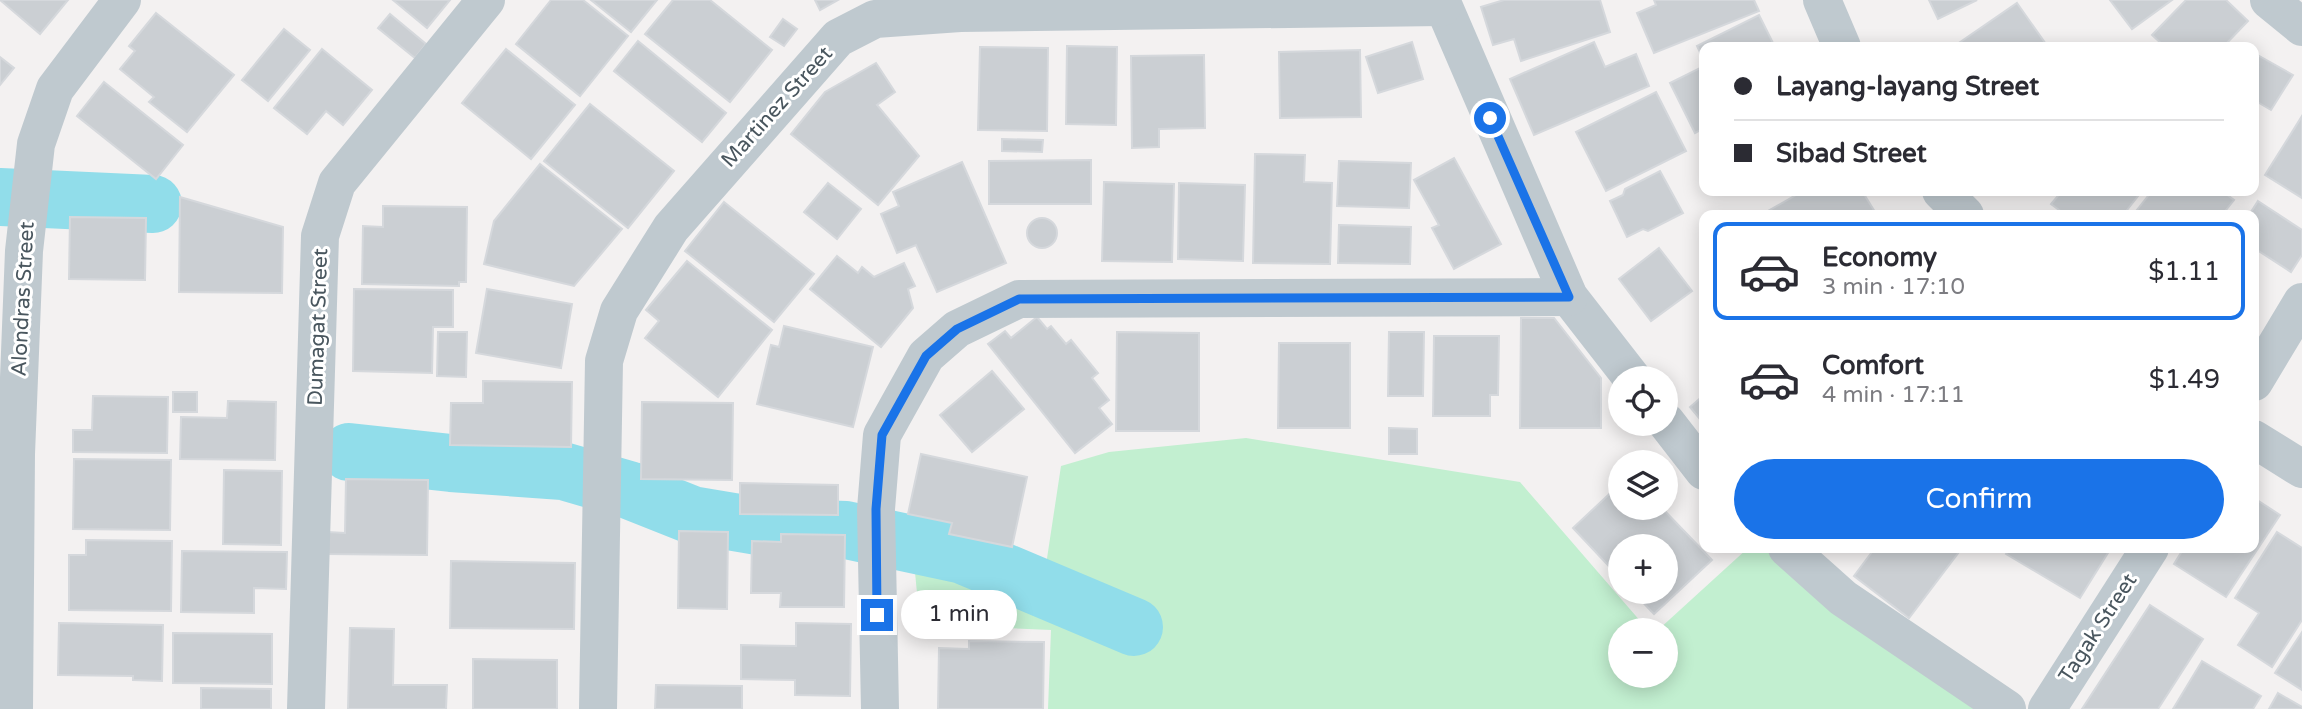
<!DOCTYPE html>
<html lang="en">
<head>
<meta charset="utf-8">
<style>
  body { margin:0; font-family:"Varela Round",sans-serif; background:#f7f7f7; color:#2b2b33; height:100vh; display:flex; flex-direction:column; font-size:26px; white-space:nowrap }
  * { box-sizing:border-box; margin:0 }
  p { font-size:23px; color:#7c7c81 }
  .icon { flex:none; width:38px; height:38px; fill:none; stroke:currentColor; stroke-width:2; stroke-linecap:round; stroke-linejoin:round }
  .map { position:relative; flex:1; overflow:hidden }
  .panel { position:absolute; left:1699px; top:210px; width:560px; height:343px; display:flex; flex-direction:column; background:#fff; border-radius:14px; box-shadow:0 4px 18px #0003 }
  .panel>* { flex:none }
  .hud { position:absolute; left:1699px; top:42px; width:560px; height:154px; border-radius:14px; box-shadow:0 4px 18px #0003; display:grid; align-content:center; height:154px; padding:0 35px; background:#fff }
  .buttons { position:absolute; left:1608px; top:366px; display:grid; gap:14px }
  .buttons a { display:grid; place-items:center; width:70px; height:70px; border-radius:50%; background:#fff; box-shadow:0 4px 18px #0003; font-size:35px }
  .end { position:absolute; width:32px; height:32px; margin:-16px; border:9px solid #1a73e8; background:#fff; box-shadow:0 0 0 4px #fff }
  .from { border-radius:50% }
  .bubble { position:absolute; height:49px; border-radius:24px; background:#fff; box-shadow:0 4px 18px #0003; font-size:23px; font-weight:600; line-height:49px; text-align:center }
  .hud b { display:flex; align-items:center; gap:24px; height:66px; font-size:26px }
  .hud b+b { border-top:2px solid #e1e1e2 }
  .hud i { width:18px; height:18px; background:#2b2b33 }
  ul { padding:12px 0 0; list-style:none }
  li { display:flex; align-items:center; gap:21px; height:98px; margin:0 14px 10px; padding:0 21px; border:4px solid transparent; border-radius:14px }
  li div { flex:1 }
  li b { display:block; font-size:26px }
  li em { font-style:normal; font-weight:600 }
  li.on { border-color:#1a73e8 }
  li>.icon { width:63px; height:63px; stroke-width:1.5 }
  .button { display:flex; gap:14px; margin-top:auto; padding:14px 35px }
  .button a { flex:1; height:80px; border-radius:42px; background:#1a73e8; color:#fff; font-size:28px; font-weight:600; line-height:80px; text-align:center }
  .map>svg:first-child { display:block }
</style>
</head>
<body>
<div class="map">
<svg width="2302" height="709" viewBox="0 0 2302 709">
  <rect width="100%" height="100%" fill="#f3f1f1"/>
  <!-- green -->
  <path fill="#c2efd0" d="M1246 438 1520 482 1648 630H1620V676H1666V630H1658L1748 548H1768L1977 709H1048L1051 630 920 624 911 531 1046 565 1061 466 1109 452Z"/>
  <g fill="none" stroke-linecap="round" stroke-linejoin="round">
    <!-- river -->
    <g stroke="#91ddea" stroke-width="58">
      <path d="M0 197 153 204"/>
      <path d="M349 452 451 463 563 471 629 490 692 515 763 527 846 530 963 555 1134 627"/>
    </g>
  </g>
  <!-- building -->
  <g fill="#cbcfd3" stroke="#d5d8dc" stroke-width="2">
    <path d="M0 0H68L40 34Z"/>
    <path d="M393 0H450L427 28Z"/>
    <path d="M551 0H583L628 36 580 96 516 44Z"/>
    <path d="M591 0H657L631 32Z"/>
    <path d="M673 0H710L772 50 730 102 645 34Z"/>
    <path d="M815 0H838L820 10Z"/>
    <path d="M1504 0H1600L1610 32 1521 61 1514 39 1493 45 1481 7Z"/>
    <path d="M1654 0H1754L1759 11 1654 53 1637 13 1656 5Z"/>
    <path d="M1929 0H1977L1938 19Z"/>
    <path d="M2110 0H2172L2132 29Z"/>
    <path d="M2186 0H2226L2248 21 2223 47H2165L2152 35Z"/>
    <path d="M2017 3 2048 47H1953Z"/>
    <path d="M156 13 234 75 187 132 149 102 154 97 120 69 135 51 129 46Z"/>
    <path d="M390 14 426 44 415 58 378 28Z"/>
    <path d="M1759 15 1775 47H1704V61L1697 46Z"/>
    <path d="M783 19 797 29 784 46 770 37Z"/>
    <path d="M284 29 310 50 268 101 242 80Z"/>
    <path d="M638 41 726 113 702 142 614 71Z"/>
    <path d="M1412 42 1423 79 1378 93 1366 57Z"/>
    <path d="M1594 42 1605 67 1636 54 1649 86 1534 135 1510 79Z"/>
    <path d="M1067 46 1117 47 1116 125 1066 124Z"/>
    <path d="M980 47 1048 48 1047 131 978 130Z"/>
    <path d="M322 49 372 90 343 125 326 111 307 134 274 108Z"/>
    <path d="M506 49 575 105 531 159 462 103Z"/>
    <path d="M1360 50 1361 117 1280 118 1279 52Z"/>
    <path d="M2254 53 2293 75 2271 110 2254 100Z"/>
    <path d="M1204 55 1205 128 1159 129V147L1132 148 1131 56Z"/>
    <path d="M0 57 14 68 0 85Z"/>
    <path d="M876 63 895 92 877 105 919 156 878 205 791 134 825 92Z"/>
    <path d="M1704 66V128L1695 133 1670 83Z"/>
    <path d="M104 82 183 145 156 179 77 116Z"/>
    <path d="M1656 92 1686 151 1606 191 1576 132Z"/>
    <path d="M590 104 674 171 628 228 544 161Z"/>
    <path d="M2302 116V198L2265 175Z"/>
    <path d="M1002 139 1043 140 1042 152 1002 151Z"/>
    <path d="M1255 154 1305 155 1304 182 1332 183 1330 264 1253 263Z"/>
    <path d="M1454 158 1501 244 1454 269 1432 228 1439 225 1414 180Z"/>
    <path d="M1091 160V204H989V161Z"/>
    <path d="M1339 161 1411 163 1409 208 1337 206Z"/>
    <path d="M962 162 1006 263 937 292 916 245 897 253 881 214 899 206 893 192Z"/>
    <path d="M540 164 622 229 574 286 484 264 494 221Z"/>
    <path d="M1660 171 1683 213 1648 231 1643 229 1627 237 1610 201 1623 195 1625 189Z"/>
    <path d="M1104 182 1174 184 1172 262 1102 261Z"/>
    <path d="M828 183 861 209 837 239 804 212Z"/>
    <path d="M1179 183 1245 185 1243 261 1178 259Z"/>
    <path d="M1803 191H1862L1875 212 1870 215H1761Z"/>
    <path d="M2062 191H2142L2123 215H2066L2051 204Z"/>
    <path d="M2152 191H2222L2234 200 2222 215H2133Z"/>
    <path d="M180 197 283 227 282 293 179 292Z"/>
    <path d="M2258 201 2302 230V255L2291 272 2254 248V215H2249Z"/>
    <path d="M724 202 814 274 774 322 685 251Z"/>
    <path d="M383 206 467 207 466 282H459V286L362 284 363 226 383 227Z"/>
    <path d="M70 217 146 218 145 280 69 279Z"/>
    <circle cx="1042" cy="233" r="15"/>
    <path d="M1339 225 1411 227 1410 264 1338 263Z"/>
    <path d="M1659 248 1692 291 1651 321 1619 279Z"/>
    <path d="M837 256 858 273 862 267 874 277 904 263 915 286 908 289 913 308 881 347 810 289Z"/>
    <path d="M687 261 772 330 718 397 645 338 659 321 646 310Z"/>
    <path d="M354 289 453 290V327H433L432 373 353 371Z"/>
    <path d="M487 289 572 304 561 368 476 353Z"/>
    <path d="M1037 317 1047 329 1051 326 1066 344 1071 340 1098 373 1092 378 1109 400 1099 408 1112 424 1075 453 988 344 1005 331 1011 338Z"/>
    <path d="M1521 318H1554L1601 378V428H1520Z"/>
    <path d="M784 326 873 347 853 427 757 404 771 345 779 347Z"/>
    <path d="M438 332H467L466 377 437 376Z"/>
    <path d="M1117 332 1199 333V431H1116Z"/>
    <path d="M1389 332H1424L1423 396H1388Z"/>
    <path d="M1434 336H1499L1498 395H1490V416H1433Z"/>
    <path d="M1279 343H1350V428H1278Z"/>
    <path d="M992 371 1024 409 972 452 940 415Z"/>
    <path d="M483 381 572 382 571 447 450 445 451 403H483Z"/>
    <rect x="173" y="392" width="24" height="20"/>
    <path d="M1704 395V424L1690 407Z"/>
    <path d="M93 396 168 397 167 453 73 452V430H92Z"/>
    <path d="M228 401 276 402 275 460 180 459 181 417 227 418Z"/>
    <path d="M642 402 733 403 732 480 641 479Z"/>
    <path d="M1389 428 1417 429V454H1389Z"/>
    <path d="M921 454 1027 477 1012 547 949 534 952 523 908 514Z"/>
    <path d="M74 459 171 460 170 530 73 529Z"/>
    <path d="M224 470 282 471 281 545 223 544Z"/>
    <path d="M346 479 428 480 427 555 327 554 328 532 345 533Z"/>
    <path d="M740 483 838 485V515L740 514Z"/>
    <path d="M1620 484V508H1662L1712 560 1654 614 1633 592H1666V546H1620V578L1573 528Z"/>
    <path d="M2254 498 2280 515 2226 597 2174 564 2184 548H2254Z"/>
    <path d="M679 531 728 532 727 609 678 608Z"/>
    <path d="M2277 532 2302 548V620L2272 667 2238 645 2259 613 2235 598Z"/>
    <path d="M781 534 845 535 844 607H780L781 593H751L752 541 781 542Z"/>
    <path d="M86 540 172 541 171 611 69 610V555H86Z"/>
    <path d="M1875 548H1962L1909 618 1854 576Z"/>
    <path d="M2010 548H2111L2080 598 2006 554Z"/>
    <path d="M182 551 287 552 286 589 254 588V613L181 612Z"/>
    <path d="M451 561 575 563 574 629 450 628Z"/>
    <path d="M2150 605 2203 639 2158 709H2082Z"/>
    <path d="M59 623 163 625 162 681 133 680V676L58 675Z"/>
    <path d="M796 623 851 624 850 696 795 695V680L741 679V645L796 646Z"/>
    <path d="M350 628 394 629 393 685H447L446 709H348Z"/>
    <path d="M2302 632V690L2275 673Z"/>
    <path d="M173 633 272 634V684L173 683Z"/>
    <path d="M969 641 1044 642 1043 709H938L939 648 969 649Z"/>
    <path d="M473 659 557 660V709H473Z"/>
    <path d="M2202 661 2261 696 2253 709H2173Z"/>
    <path d="M656 685 742 686V709H655Z"/>
    <path d="M201 688 271 689V709H201Z"/>
    <path d="M2278 693 2302 707V709H2269Z"/>
  </g>
  <g fill="none" stroke-linecap="round" stroke-linejoin="round">
    <!-- minor -->
    <g stroke="#bfc9cf" stroke-width="38">
      <path d="M1441 0 1569 297 1632 378"/>
      <path d="M1822 0 1842 47"/>
      <path d="M2269 0 2302 27"/>
      <path d="M1941 191 1965 215"/>
      <path d="M2254 382 2302 302"/>
      <path d="M1666 422 1704 471"/>
      <path d="M2254 439 2302 469"/>
      <path d="M1787 548 1843 598 2007 709"/>
      <path d="M14 709 16 454 24 251 36 144 55 89 122 0"/>
      <path d="M306 709 320 236 337 183 486 0"/>
      <path d="M598 709 604 361 619 311 671 228 838 38 875 19 960 13 1442 7"/>
      <path d="M880 709 876 509 882 435 926 356 957 329 1019 299 1569 297"/>
      <path d="M2047 709 2150 548"/>
    </g>
  </g>
  <g fill="none" stroke-linecap="round" stroke-linejoin="round">
    <!-- route -->
    <path stroke="#1a73e8" stroke-width="9" d="M877 615 876 509 882 435 926 356 957 329 1019 299 1569 297 1490 118"/>
  </g>
  <g text-anchor="middle" dominant-baseline="central" stroke-width="6" stroke-linejoin="round" paint-order="stroke">
    <!-- street labels -->
    <g font-size="21" fill="#49565e" stroke="#fff">
      <text transform="translate(777 107) rotate(-48)">Martinez Street</text>
      <text transform="translate(23 299) rotate(-87)">Alondras Street</text>
      <text transform="translate(318 327) rotate(-88)">Dumagat Street</text>
      <text transform="translate(2098 628) rotate(-57)">Tagak Street</text>
    </g>
  </g>
</svg>
<div class="buttons">
<a><svg class="icon" aria-label="locate" viewBox="0 0 24 24"><circle cx="12" cy="12" r="6"/><path d="M12 2v4M12 18v4M2 12h4M18 12h4"/></svg></a>
<a><svg class="icon" aria-label="layers" viewBox="0 0 24 24"><path d="M12 4l9 5-9 5-9-5zM3 14l9 5 9-5"/></svg></a>
<a>+</a>
<a>−</a>
</div>
<i class="end from" style="left:1490px;top:118px"></i>
<i class="end" style="left:877px;top:615px"></i>
<div class="bubble" style="left:901px;top:590px;width:116px">1 min</div>
<div class="hud">
<b><i class="from"></i>Layang-layang Street</b>
<b><i></i>Sibad Street</b>
</div>
<section class="panel">
<ul>
<li class="on"><svg class="icon" aria-label="car" viewBox="0 0 24 24"><path d="M5 17H2v-5l4-1 3-4h7l3 4 3 1v5h-3M9 17h6M6 11h13"/><circle cx="7" cy="17" r="2"/><circle cx="17" cy="17" r="2"/></svg><div><b>Economy</b><p>3 min · 17:10</p></div><em>$1.11</em></li>
<li><svg class="icon" aria-label="car" viewBox="0 0 24 24"><path d="M5 17H2v-5l4-1 3-4h7l3 4 3 1v5h-3M9 17h6M6 11h13"/><circle cx="7" cy="17" r="2"/><circle cx="17" cy="17" r="2"/></svg><div><b>Comfort</b><p>4 min · 17:11</p></div><em>$1.49</em></li>
</ul>
<div class="button"><a>Confirm</a></div>
</section>
</div>
</body>
</html>
